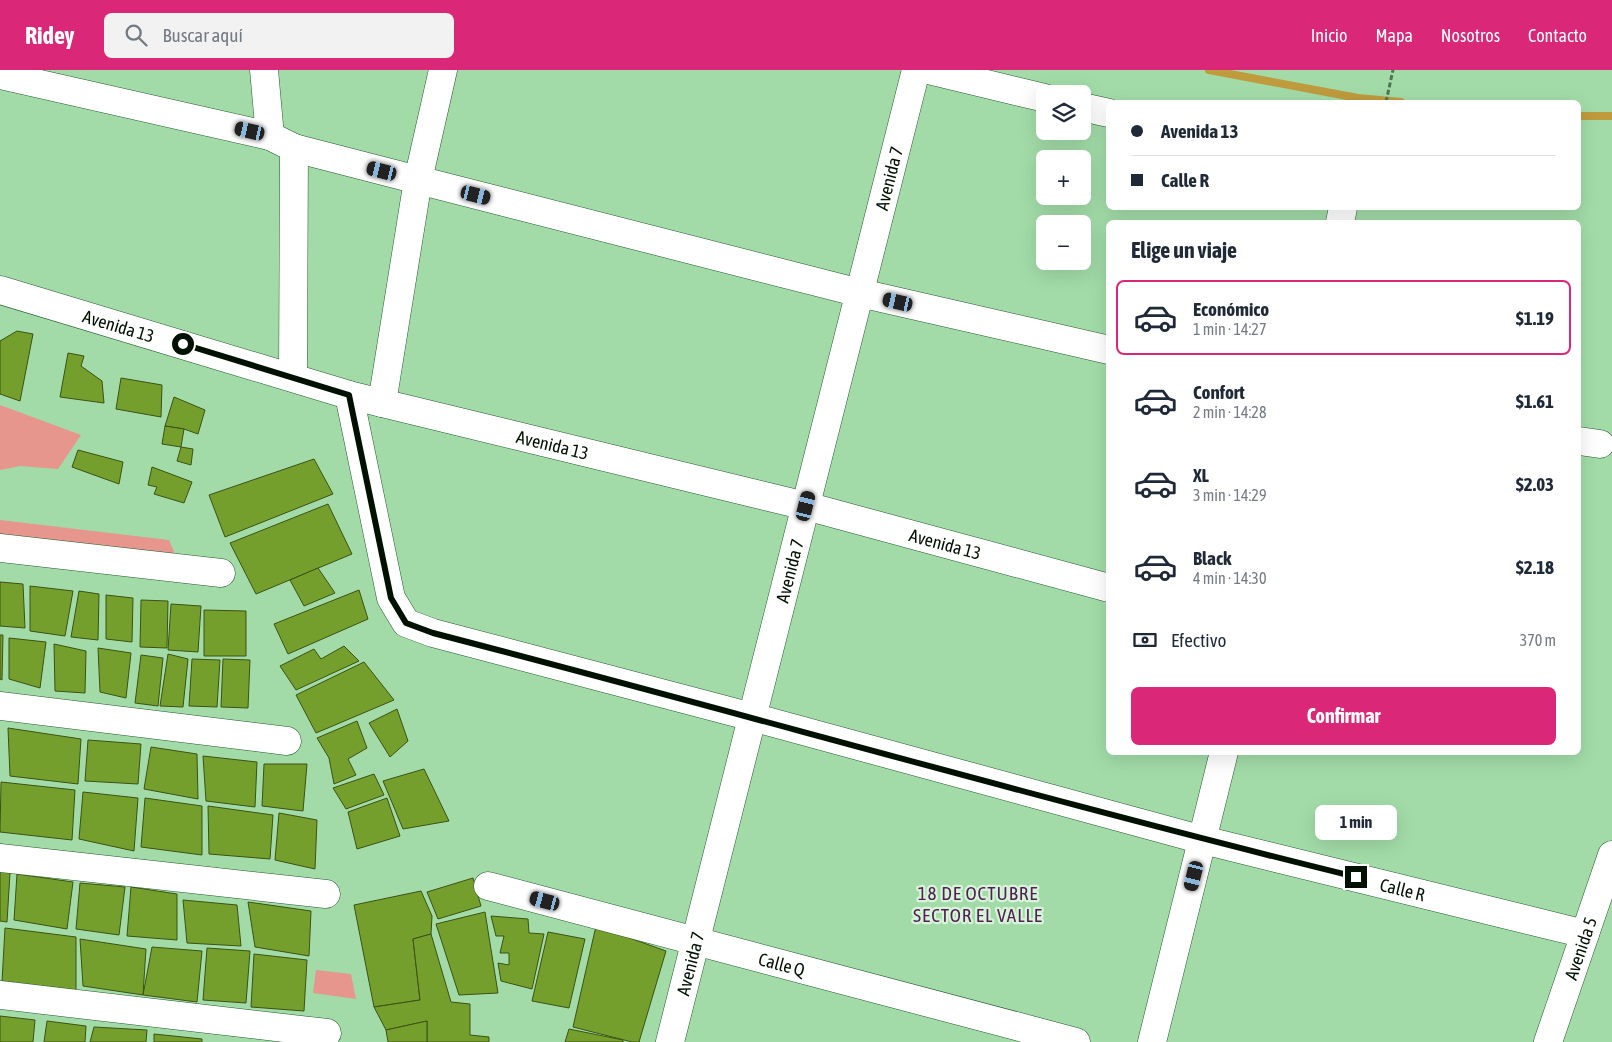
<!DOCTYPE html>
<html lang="es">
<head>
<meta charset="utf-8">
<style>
  body { margin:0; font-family:"Asap Condensed",sans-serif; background:#f2f2f3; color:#1f2937; height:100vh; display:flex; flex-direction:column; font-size:19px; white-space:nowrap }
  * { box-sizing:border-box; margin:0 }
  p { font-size:16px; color:#747a83 }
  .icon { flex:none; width:28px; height:28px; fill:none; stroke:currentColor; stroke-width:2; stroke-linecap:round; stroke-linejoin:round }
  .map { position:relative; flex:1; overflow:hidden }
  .side { position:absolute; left:1106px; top:150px; width:475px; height:535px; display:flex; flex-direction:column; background:#fff; border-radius:8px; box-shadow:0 5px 20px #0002 }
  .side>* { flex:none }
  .guide { position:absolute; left:1106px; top:30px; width:475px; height:110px; border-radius:8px; box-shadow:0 5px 20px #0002; display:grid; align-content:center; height:110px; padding:0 25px; background:#fff }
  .tools { position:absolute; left:1036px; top:15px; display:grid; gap:10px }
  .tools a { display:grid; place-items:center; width:55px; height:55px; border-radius:8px; background:#fff; box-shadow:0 5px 20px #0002; font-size:25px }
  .end { position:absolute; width:22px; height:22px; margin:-11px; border:6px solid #001102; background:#fff; box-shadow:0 0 0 2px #fff }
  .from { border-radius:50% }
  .bubble { position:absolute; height:35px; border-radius:8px; background:#fff; box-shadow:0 5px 20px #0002; font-size:16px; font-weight:700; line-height:35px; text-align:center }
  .car { position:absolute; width:15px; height:30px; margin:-15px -8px; border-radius:6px; box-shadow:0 0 4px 1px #0007; background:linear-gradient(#222 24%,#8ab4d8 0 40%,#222 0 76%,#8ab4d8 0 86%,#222 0) }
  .guide b { display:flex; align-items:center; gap:18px; height:48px; font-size:19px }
  .guide b+b { border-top:1px solid #e0e1e3 }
  .guide i { width:12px; height:12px; background:#1f2937 }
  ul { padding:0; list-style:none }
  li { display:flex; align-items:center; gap:15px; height:75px; margin:0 10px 8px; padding:0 15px; border:2px solid transparent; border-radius:8px }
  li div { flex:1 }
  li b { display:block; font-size:19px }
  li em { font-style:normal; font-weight:700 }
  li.current { border-color:#db2777 }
  li>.icon { width:45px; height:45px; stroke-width:1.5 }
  h2 { padding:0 25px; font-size:22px; line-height:60px }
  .pay { display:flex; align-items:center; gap:12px; height:55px; padding:0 25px; font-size:19px }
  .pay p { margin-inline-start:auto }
  .button { display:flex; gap:10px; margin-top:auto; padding:10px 25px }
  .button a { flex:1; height:58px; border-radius:8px; background:#db2777; color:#fff; font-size:20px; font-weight:700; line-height:58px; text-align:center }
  header { display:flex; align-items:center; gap:30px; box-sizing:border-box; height:70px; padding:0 25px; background:#db2777; color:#fff }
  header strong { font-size:24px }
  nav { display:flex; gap:28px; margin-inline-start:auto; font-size:18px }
  .search { width:350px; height:45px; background:#f2f2f3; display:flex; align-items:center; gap:12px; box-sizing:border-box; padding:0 18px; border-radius:8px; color:#747a83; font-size:19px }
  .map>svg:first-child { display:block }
</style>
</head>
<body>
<header>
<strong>Ridey</strong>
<div class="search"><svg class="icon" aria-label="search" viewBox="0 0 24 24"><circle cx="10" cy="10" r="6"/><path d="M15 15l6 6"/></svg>Buscar aquí</div>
<nav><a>Inicio</a><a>Mapa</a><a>Nosotros</a><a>Contacto</a></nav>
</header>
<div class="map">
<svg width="1612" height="972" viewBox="0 0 1612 972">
  <rect width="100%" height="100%" fill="#a2dba8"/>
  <!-- grass -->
  <g fill="#e6968c">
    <path d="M0 335 81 365 58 399 20 396 0 400Z"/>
    <path d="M0 450 169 470 175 484 0 470Z"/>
    <path d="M316 900 351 904 356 929 313 923Z"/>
  </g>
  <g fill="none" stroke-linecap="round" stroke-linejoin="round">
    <!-- stream -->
    <g stroke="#bf9b3e" stroke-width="8">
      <path d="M1209 0 1358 28 1401 32"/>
      <path d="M1579 46H1612"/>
    </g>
  </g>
  <!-- building -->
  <g fill="#759f2d" stroke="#3b5213">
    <path d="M17 261 33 264 20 331 0 324V271Z"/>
    <path d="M68 283 84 286 81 296 102 311 104 333 60 327Z"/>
    <path d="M121 308 162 315 161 347 116 339Z"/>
    <path d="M174 327 205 340 198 364 184 359 165 356Z"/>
    <path d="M165 356 184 359 181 377 162 374Z"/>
    <path d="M181 377 193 379 191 395 177 391Z"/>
    <path d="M78 380 123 392 119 414 72 397Z"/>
    <path d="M314 389 333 424 225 467 209 425Z"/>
    <path d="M152 397 192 412 184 433 154 424 157 417 148 415Z"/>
    <path d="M328 434 352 484 256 524 230 473Z"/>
    <path d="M318 498 335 523 304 536 290 510Z"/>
    <path d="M0 512 23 514 25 558 0 556Z"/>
    <path d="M30 516 73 521 65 566 30 561Z"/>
    <path d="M359 520 368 549 288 584 274 554Z"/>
    <path d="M79 521 99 524 98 570 71 567Z"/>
    <path d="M106 525 133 528 132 572 106 569Z"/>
    <path d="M141 530 168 531 167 578 140 577Z"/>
    <path d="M171 534 201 536 198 582 168 580Z"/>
    <path d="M204 540 246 541V586H204Z"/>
    <path d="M0 565H3L2 610 0 609Z"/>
    <path d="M9 568 46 572 40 618 9 609Z"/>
    <path d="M54 574 86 581 85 623 55 621Z"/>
    <path d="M344 576 359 591 296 620 280 596 314 579 321 589Z"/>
    <path d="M98 578 131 583 126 628 100 622Z"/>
    <path d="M168 584 188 589 183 637 160 636Z"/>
    <path d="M141 585 163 588 158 636 135 633Z"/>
    <path d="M192 589 220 590 217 637 189 636Z"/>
    <path d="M223 589 250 590 248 638 221 637Z"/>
    <path d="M364 592 394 630 316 663 296 625Z"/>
    <path d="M397 639 408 671 390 687 369 653Z"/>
    <path d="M357 651 367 678 348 689 356 705 334 714 329 688 317 668Z"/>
    <path d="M8 658 81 669 78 714 10 706Z"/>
    <path d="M88 670 141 674 138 714 85 711Z"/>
    <path d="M151 677 197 684 198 729 144 719Z"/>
    <path d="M203 686 257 692 255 737 206 731Z"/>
    <path d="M264 694H307L303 741 262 736Z"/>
    <path d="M424 699 449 751 403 759 383 711Z"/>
    <path d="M374 704 384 725 346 739 333 718Z"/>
    <path d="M1 712 75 720 72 770 0 762Z"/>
    <path d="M83 722 138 728 134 781 79 769Z"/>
    <path d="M145 728 202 736V785L141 777Z"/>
    <path d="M387 728 400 766 357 779 348 742Z"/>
    <path d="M208 736 273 745 270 789 209 784Z"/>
    <path d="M279 743 317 750 315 799 275 790Z"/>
    <path d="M0 801 10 803 7 852 0 851Z"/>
    <path d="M17 804 73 812 67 859 14 850Z"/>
    <path d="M473 808 481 836 438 849 427 822Z"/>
    <path d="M80 813 125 817 119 865 76 859Z"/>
    <path d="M131 817 177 824V870L127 866Z"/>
    <path d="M421 821 432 846 431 864 413 869 420 930 374 937 354 835Z"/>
    <path d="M183 830 237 835 241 876 187 873Z"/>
    <path d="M248 832 311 841 309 886 255 877Z"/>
    <path d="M485 842 498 923 459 925 436 854Z"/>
    <path d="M491 846 528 849 529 863 544 864 532 919 501 911 498 893 509 895V883H500L504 866H496Z"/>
    <path d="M596 856 666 881 639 972H632L573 957Z"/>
    <path d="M5 858 76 867V920L2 912Z"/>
    <path d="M548 862 585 869 569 938 532 931Z"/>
    <path d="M431 864 451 932 470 934V965L489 967V972H427V951L386 960 374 937 420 930 413 869Z"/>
    <path d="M80 869 146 879 143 925 83 916Z"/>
    <path d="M152 877 202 881 197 932 143 925Z"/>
    <path d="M207 878 250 881 246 933 203 930Z"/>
    <path d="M254 884 307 890 304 941 251 937Z"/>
    <path d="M0 946 35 950 33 972H0Z"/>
    <path d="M47 951 86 956 85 972H44Z"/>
    <path d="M427 951V972H388L386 960Z"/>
    <path d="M94 957 147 960 146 972H90Z"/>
    <path d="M569 959 623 970V972H565Z"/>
    <path d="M154 964 202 969V972H154Z"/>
  </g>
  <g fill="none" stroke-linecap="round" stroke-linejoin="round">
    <defs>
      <g id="minor">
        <path d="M264 0 270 66"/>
        <path d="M928 0 1045 28"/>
        <path d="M0 5 270 66 294 78 418 110 860 223 1109 280"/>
        <path d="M1082 37 1109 43"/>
        <path d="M1340 152 1343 138"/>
        <path id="s1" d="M0 220 349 325 806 436 1109 518"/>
        <path d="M293 307 294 78"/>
        <path id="s2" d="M349 325 391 528 406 553 433 563 752 647 1203 770 1585 864"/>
        <path d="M382 333 418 110 443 0"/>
        <path d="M1579 371 1600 374"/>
        <path d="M0 478 221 503"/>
        <path d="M0 636 287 671"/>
        <path d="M0 788 326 824"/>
        <path id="s3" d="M488 816 1076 972"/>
        <path d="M0 925 327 963"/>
        <path id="s4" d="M670 972 916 0"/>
        <path d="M1152 972 1224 682"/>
        <path id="s5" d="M1548 972 1612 785"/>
      </g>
    </defs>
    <!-- minor casing -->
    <use href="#minor" stroke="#255a2e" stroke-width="29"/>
    <!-- path -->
    <path stroke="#4f7453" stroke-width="3" stroke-dasharray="5 2.5" stroke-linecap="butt" d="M1386 32 1393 0"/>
    <!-- minor -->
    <use href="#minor" stroke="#fff" stroke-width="28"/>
  </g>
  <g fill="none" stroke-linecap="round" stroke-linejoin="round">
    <!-- route -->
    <path stroke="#001102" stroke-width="6" d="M183 274 349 325 391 528 406 553 433 563C741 643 1047 731 1356 807"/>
  </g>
  <g text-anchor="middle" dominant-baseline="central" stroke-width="4.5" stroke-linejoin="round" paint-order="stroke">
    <!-- street labels -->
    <g font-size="18" fill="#001102" stroke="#d7f4da">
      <text stroke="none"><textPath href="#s4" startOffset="891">Avenida 7</textPath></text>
      <text stroke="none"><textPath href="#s1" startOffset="124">Avenida 13</textPath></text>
      <text stroke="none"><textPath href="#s1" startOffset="574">Avenida 13</textPath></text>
      <text stroke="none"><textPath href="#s1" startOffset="979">Avenida 13</textPath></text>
      <text stroke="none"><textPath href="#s4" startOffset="486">Avenida 7</textPath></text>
      <text stroke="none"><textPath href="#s2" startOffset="1268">Calle R</textPath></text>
      <text stroke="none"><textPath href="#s5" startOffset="99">Avenida 5</textPath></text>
      <text stroke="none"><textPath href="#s4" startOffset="81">Avenida 7</textPath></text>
      <text stroke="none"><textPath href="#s3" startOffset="304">Calle Q</textPath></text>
    </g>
    <!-- neighbourhood labels -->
    <g font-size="19" letter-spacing="1" fill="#512051" stroke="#d7f4da">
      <text x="978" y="823">18 DE OCTUBRE<tspan x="978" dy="22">SECTOR EL VALLE</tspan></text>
    </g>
  </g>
</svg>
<div class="tools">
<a><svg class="icon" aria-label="layers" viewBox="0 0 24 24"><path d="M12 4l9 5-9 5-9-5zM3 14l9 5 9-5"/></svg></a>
<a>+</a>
<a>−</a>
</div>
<i class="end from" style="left:183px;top:274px"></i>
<i class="end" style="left:1356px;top:807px"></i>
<div class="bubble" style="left:1315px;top:735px;width:82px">1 min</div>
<i class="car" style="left:250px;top:61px;rotate:283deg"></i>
<i class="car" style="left:382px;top:101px;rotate:284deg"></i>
<i class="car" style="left:476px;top:125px;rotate:104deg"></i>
<i class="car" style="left:898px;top:232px;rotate:283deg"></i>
<i class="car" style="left:806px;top:436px;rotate:14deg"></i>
<i class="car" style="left:1194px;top:806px;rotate:194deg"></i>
<i class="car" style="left:545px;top:831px;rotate:285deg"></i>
<div class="guide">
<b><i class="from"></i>Avenida 13</b>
<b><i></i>Calle R</b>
</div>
<section class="side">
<h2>Elige un viaje</h2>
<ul>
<li class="current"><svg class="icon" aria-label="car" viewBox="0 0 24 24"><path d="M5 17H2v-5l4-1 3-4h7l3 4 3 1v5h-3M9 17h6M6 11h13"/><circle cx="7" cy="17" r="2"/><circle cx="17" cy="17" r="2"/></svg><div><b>Económico</b><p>1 min · 14:27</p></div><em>$1.19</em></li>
<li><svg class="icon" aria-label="car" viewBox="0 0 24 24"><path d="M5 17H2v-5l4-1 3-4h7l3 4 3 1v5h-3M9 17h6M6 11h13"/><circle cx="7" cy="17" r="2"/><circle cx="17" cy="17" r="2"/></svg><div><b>Confort</b><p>2 min · 14:28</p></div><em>$1.61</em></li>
<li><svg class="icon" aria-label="car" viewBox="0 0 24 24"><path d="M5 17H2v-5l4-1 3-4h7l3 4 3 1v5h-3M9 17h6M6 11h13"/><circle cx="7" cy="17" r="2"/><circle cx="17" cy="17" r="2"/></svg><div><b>XL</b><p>3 min · 14:29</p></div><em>$2.03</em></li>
<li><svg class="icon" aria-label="car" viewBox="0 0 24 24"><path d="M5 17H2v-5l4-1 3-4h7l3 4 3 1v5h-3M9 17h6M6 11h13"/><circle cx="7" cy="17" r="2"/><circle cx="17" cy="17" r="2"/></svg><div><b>Black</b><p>4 min · 14:30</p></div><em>$2.18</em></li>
</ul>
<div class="pay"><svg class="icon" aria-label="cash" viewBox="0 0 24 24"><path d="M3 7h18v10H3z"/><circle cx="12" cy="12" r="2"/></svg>Efectivo<p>370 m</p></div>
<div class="button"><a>Confirmar</a></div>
</section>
</div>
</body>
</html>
